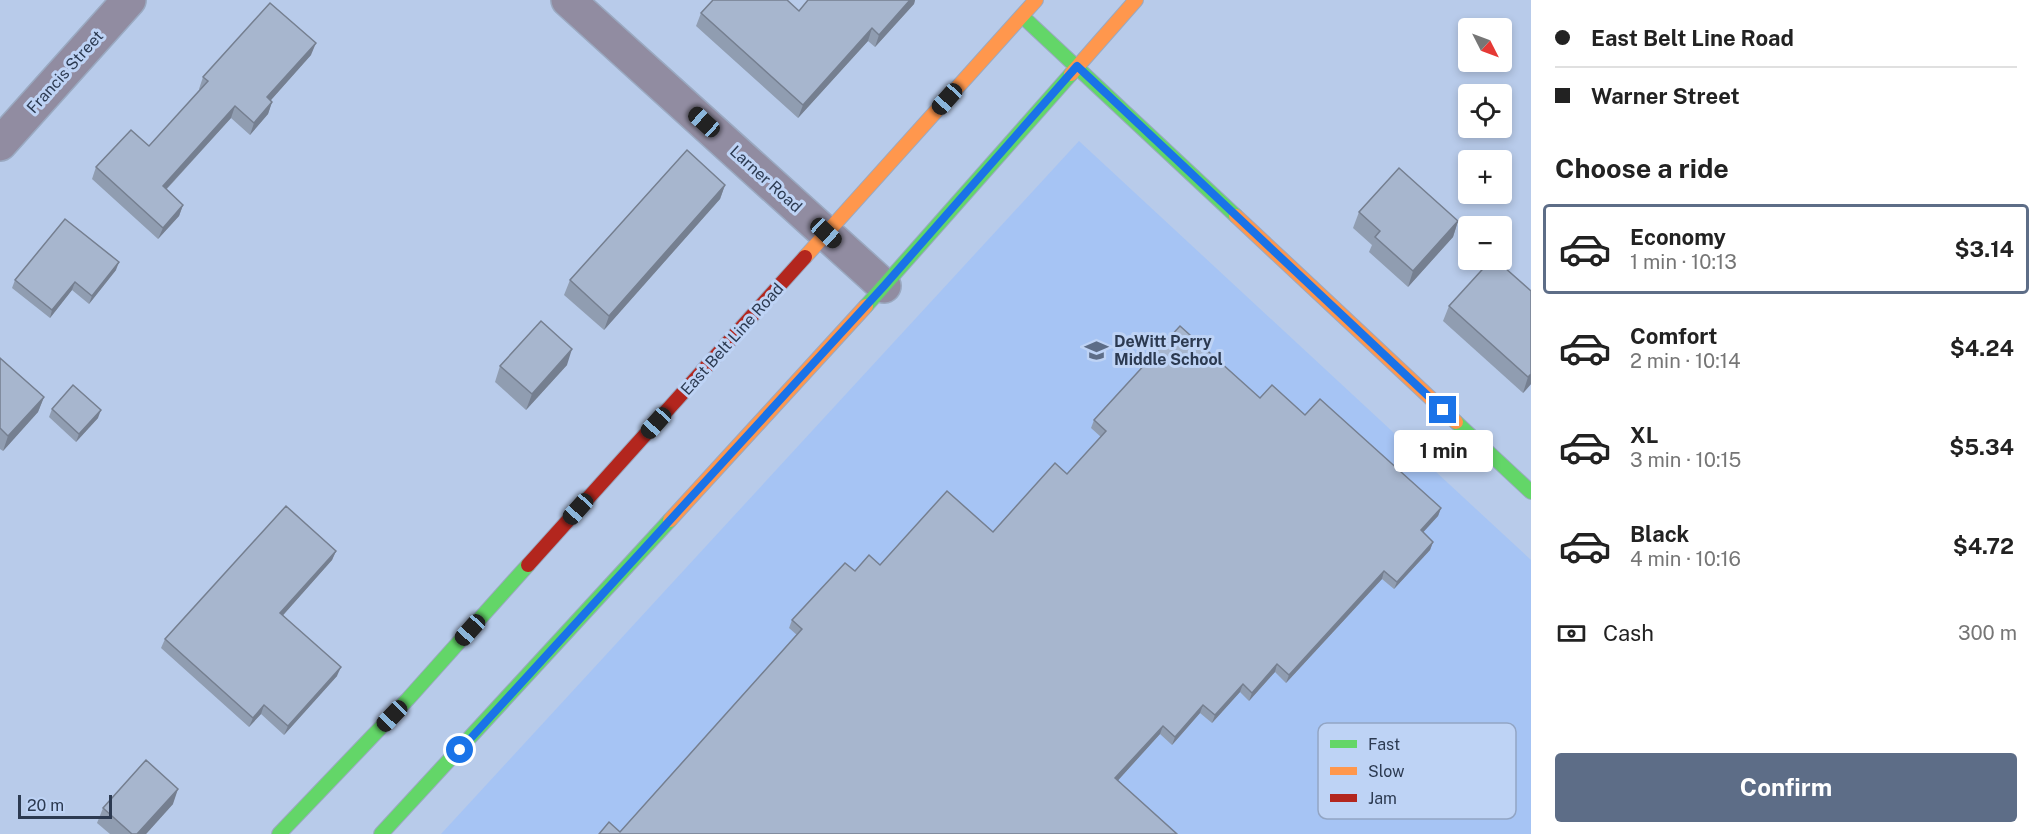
<!DOCTYPE html>
<html lang="en">
<head>
<meta charset="utf-8">
<style>
  body { margin:0; font-family:"Public Sans",sans-serif; background:#f2f2f2; color:#222; height:100vh; display:flex; flex-direction:column; font-size:22px; white-space:nowrap }
  * { box-sizing:border-box; margin:0 }
  p { font-size:20px; color:#767676 }
  .icon { flex:none; width:33px; height:33px; fill:none; stroke:currentColor; stroke-width:2; stroke-linecap:round; stroke-linejoin:round }
  .map { position:relative; flex:1; overflow:hidden }
  .panel { display:flex; flex-direction:column; background:#fff; width:510px }
  .panel>* { flex:none }
  .banner { display:grid; align-content:center; height:132px; padding:0 24px; background:#fff }
  .needle { width:39px; rotate:132deg }
  .buttons { position:absolute; left:1458px; top:18px; display:grid; gap:12px }
  .buttons a { display:grid; place-items:center; width:54px; height:54px; border-radius:6px; background:#fff; box-shadow:0 3px 9px #0003; font-size:30px }
  .scale { position:absolute; left:18px; bottom:15px; width:94px; box-sizing:border-box; padding-left:6px; border:3px solid #2c3a51; border-top:0; font-size:16px; line-height:21px; white-space:nowrap; color:#2c3a51; -webkit-text-stroke:4px #bed3f5; paint-order:stroke }
  .end { position:absolute; width:27px; height:27px; margin:-14px; border:8px solid #1a73e8; background:#fff; box-shadow:0 0 0 3px #fff }
  .from { border-radius:50% }
  .bubble { position:absolute; height:42px; border-radius:6px; background:#fff; box-shadow:0 3px 9px #0003; font-size:20px; font-weight:700; line-height:42px; text-align:center }
  .car { position:absolute; width:18px; height:36px; margin:-18px -9px; border-radius:8px; box-shadow:0 0 4px 2px #0007; background:linear-gradient(#222 24%,#8ab4d8 0 40%,#222 0 76%,#8ab4d8 0 86%,#222 0) }
  .banner b { display:flex; align-items:center; gap:21px; height:57px; font-size:22px }
  .banner b+b { border-top:2px solid #e0e0e0 }
  .banner i { width:15px; height:15px; background:#222 }
  ul { padding:0; list-style:none }
  li { display:flex; align-items:center; gap:18px; height:90px; margin:0 12px 9px; padding:0 12px; border:3px solid transparent; border-radius:6px }
  li div { flex:1 }
  li b { display:block; font-size:22px }
  li em { font-style:normal; font-weight:700 }
  li.selected { border-color:#5d6d87 }
  li>.icon { width:54px; height:54px; stroke-width:1.5 }
  h2 { padding:0 24px; font-size:27px; line-height:72px }
  .pay { display:flex; align-items:center; gap:15px; height:66px; padding:0 24px; font-size:22px }
  .pay p { margin-inline-start:auto }
  .button { display:flex; gap:12px; margin-top:auto; padding:12px 24px }
  .button a { flex:1; height:69px; border-radius:6px; background:#5d6d87; color:#fff; font-size:24px; font-weight:700; line-height:69px; text-align:center }
  main { display:flex; flex:1; min-height:0 }
  .map>svg:first-child { display:block }
</style>
</head>
<body>
<main>
<div class="map">
<svg width="1531" height="834" viewBox="0 0 1531 834">
  <rect width="100%" height="100%" fill="#b8cbea"/>
  <!-- built -->
  <path fill="#a6c4f4" d="M1079 141 1531 560V834H441Z"/>
  <g fill="none" stroke-linecap="round" stroke-linejoin="round">
    <defs>
      <g id="street">
        <path d="M568 0 884 286"/>
        <path d="M0 144 129 0"/>
      </g>
      <g id="fast">
        <path d="M1022 16 1236 216"/>
        <path d="M866 306 1071 74"/>
        <path d="M1456 422 1531 492"/>
        <path d="M279 834 408 699 528 565"/>
        <path d="M381 834 670 520"/>
      </g>
      <g id="slow">
        <path d="M1071 74 1136 0"/>
        <path d="M1236 216 1456 422"/>
        <path d="M805 257 1036 0"/>
        <path d="M670 520 866 306"/>
      </g>
      <path id="jam" d="M528 565 805 257"/>
    </defs>
    <!-- street casing -->
    <use href="#street" stroke="#9aa9c1" stroke-width="36"/>
    <!-- fast casing -->
    <use href="#fast" stroke="#9aa9c1" stroke-width="16"/>
    <!-- slow casing -->
    <use href="#slow" stroke="#9aa9c1" stroke-width="16"/>
    <!-- jam casing -->
    <use href="#jam" stroke="#9aa9c1" stroke-width="16"/>
    <!-- street -->
    <use href="#street" stroke="#918ca1" stroke-width="33"/>
    <!-- fast -->
    <use href="#fast" stroke="#63d668" stroke-width="14"/>
    <!-- slow -->
    <use href="#slow" stroke="#ff974d" stroke-width="14"/>
    <!-- jam -->
    <use href="#jam" stroke="#b3261e" stroke-width="14"/>
  </g>
  <!-- wall -->
  <g fill="#909db1">
    <path d="M808 0H915L914 4 875 47 868 41 798 118 696 26 701 13 799 11Z"/>
    <path d="M311 55 270 101 272 102 268 114 250 135 231 118 166 190 183 205 179 216 158 239 92 179 96 167 149 146 200 90 199 89 203 77Z"/>
    <path d="M725 185 720 199 604 330 564 295 570 280Z"/>
    <path d="M1359 212 1458 221 1453 237 1408 287 1369 252 1372 245 1353 228Z"/>
    <path d="M116 270 89 304 72 290 50 318 12 288 15 280Z"/>
    <path d="M1531 291V384L1523 393 1443 321 1449 306Z"/>
    <path d="M0 358 44 397 38 412 3 451 0 449Z"/>
    <path d="M567 365 526 410 495 382 500 366Z"/>
    <path d="M1260 398 1305 415 1441 508 1438 516 1423 532 1433 542 1430 550 1394 589 1382 579 1286 683 1275 672 1249 701 1240 692 1212 723 1200 713 1172 745 1160 734 1118 780 620 832 797 635 789 628 792 620 855 571 880 565 993 532 1067 474 1101 437 1091 428 1094 420Z"/>
    <path d="M52 409 98 418 76 442 49 417Z"/>
    <path d="M336 551 332 560 283 615 337 676 284 735 261 714 249 727 161 648 165 639Z"/>
    <path d="M173 804 146 834H110L97 823 103 808Z"/>
  </g>
  <!-- shaded-wall -->
  <g fill="#757f90">
    <path d="M910 0H915L914 4 875 47 879 35Z"/>
    <path d="M872 28 868 41 798 118 803 105Z"/>
    <path d="M316 43 311 55 263 109 267 97Z"/>
    <path d="M272 102 268 114 250 135 254 123Z"/>
    <path d="M235 106 231 118 158 198 163 186Z"/>
    <path d="M725 185 720 199 604 330 609 316Z"/>
    <path d="M183 205 179 216 158 239 163 228Z"/>
    <path d="M1458 221 1453 237 1408 287 1413 271Z"/>
    <path d="M119 262 116 270 89 304 92 296Z"/>
    <path d="M75 282 72 290 50 318 52 310Z"/>
    <path d="M572 349 567 365 526 410 532 394Z"/>
    <path d="M1531 374V384L1523 393 1528 377Z"/>
    <path d="M44 397 38 412 3 451 8 436Z"/>
    <path d="M101 410 98 418 76 442 79 434Z"/>
    <path d="M1441 508 1438 516 1418 538 1421 530Z"/>
    <path d="M1433 542 1430 550 1394 589 1397 582Z"/>
    <path d="M336 551 332 560 277 622 280 613Z"/>
    <path d="M1384 571 1382 579 1286 683 1289 675Z"/>
    <path d="M1277 664 1275 672 1249 701 1252 693Z"/>
    <path d="M341 667 337 676 284 735 288 726Z"/>
    <path d="M1243 684 1240 692 1212 723 1215 715Z"/>
    <path d="M264 705 261 714 249 727 253 718Z"/>
    <path d="M1203 705 1200 713 1172 745 1175 737Z"/>
    <path d="M1163 726 1160 734 1113 786 1115 778Z"/>
    <path d="M178 789 173 804 146 834H137Z"/>
  </g>
  <!-- building -->
  <g fill="#a7b6ce" stroke="#757f90" stroke-width="1.5">
    <path d="M713 0H787L799 11 808 0H910L879 35 872 28 803 105 701 13Z"/>
    <path d="M270 3 316 43 267 97 272 102 254 123 235 106 163 186 183 205 163 228 96 167 131 130 149 146 208 81 203 77Z"/>
    <path d="M687 150 725 185 609 316 570 280Z"/>
    <path d="M1399 168 1458 221 1413 271 1375 237 1380 231 1359 212Z"/>
    <path d="M65 219 119 262 92 296 75 282 52 310 15 280Z"/>
    <path d="M1491 260H1496L1531 291V374L1528 377 1449 306Z"/>
    <path d="M541 321 572 349 532 394 500 366Z"/>
    <path d="M1180 326 1260 398 1272 385 1305 415 1320 399 1441 508 1421 530 1433 542 1397 582 1384 571 1289 675 1277 664 1252 693 1243 684 1215 715 1203 705 1175 737 1163 726 1115 778 1177 834H599L609 822 620 832 802 629 792 620 845 563 855 571 869 555 880 565 947 491 993 532 1055 463 1067 474 1106 431 1094 420Z"/>
    <path d="M0 358 44 397 8 436 0 428Z"/>
    <path d="M73 385 101 410 79 434 52 409Z"/>
    <path d="M286 506 336 551 280 613 341 667 288 726 264 705 253 718 165 639Z"/>
    <path d="M146 760 178 789 137 834H132L103 808Z"/>
  </g>
  <g fill="none" stroke-linecap="round" stroke-linejoin="round">
    <!-- route -->
    <path stroke="#1a73e8" stroke-width="8" d="M460 750 884 286 1077 66 1443 410"/>
  </g>
  <!-- icons -->
  <defs>
    <symbol id="school-bare" viewBox="-9 -9 18 18"><path d="M0-5L7-2L0 1L-7-2ZM-4 1L0 2.5L4 1V4Q0 6-4 4Z" fill="#5d6d87" stroke="#bed3f5" stroke-width="2.5" paint-order="stroke"/></symbol>
  </defs>
  <g fill-rule="evenodd">
    <use href="#school-bare" x="1080" y="334" width="33" height="33"/>
  </g>
  <g text-anchor="middle" dominant-baseline="central" stroke-width="6" stroke-linejoin="round" paint-order="stroke">
    <!-- street labels -->
    <g font-size="16" fill="#2c3a51" stroke="#bed3f5">
      <text transform="translate(65 72) rotate(-48)">Francis Street</text>
      <text transform="translate(766 179) rotate(42)">Larner Road</text>
      <text transform="translate(732 339) rotate(-48)">East Belt Line Road</text>
    </g>
    <!-- poi labels -->
    <g font-size="16" font-weight="bold" fill="#2c3a51" stroke="#bed3f5" text-anchor="start">
      <text x="1114" y="341">DeWitt Perry<tspan x="1114" dy="18">Middle School</tspan></text>
    </g>
  </g>
  <!-- legend -->
  <rect x="1318" y="723" width="198" height="96" rx="9" fill="#bed3f5" stroke="#92a5c4" stroke-width="1.5"/>
  <rect x="1330" y="740" width="27" height="8" fill="#63d668"/>
  <rect x="1330" y="767" width="27" height="8" fill="#ff974d"/>
  <rect x="1330" y="794" width="27" height="8" fill="#b3261e"/>
  <g font-size="16" fill="#2c3a51">
    <text x="1368" y="750">Fast</text>
    <text x="1368" y="777">Slow</text>
    <text x="1368" y="804">Jam</text>
  </g>
</svg>
<div class="buttons">
<a><svg class="needle" viewBox="-14 -14 28 28"><path d="M0-13l5 13h-10z" fill="#e53935"/><path d="M0 13l5-13h-10z" fill="#767676"/></svg></a>
<a><svg class="icon" aria-label="locate" viewBox="0 0 24 24"><circle cx="12" cy="12" r="6"/><path d="M12 2v4M12 18v4M2 12h4M18 12h4"/></svg></a>
<a>+</a>
<a>−</a>
</div>
<div class="scale">20 m</div>
<i class="end from" style="left:460px;top:750px"></i>
<i class="end" style="left:1443px;top:410px"></i>
<div class="bubble" style="left:1394px;top:430px;width:99px">1 min</div>
<i class="car" style="left:947px;top:99px;rotate:222deg"></i>
<i class="car" style="left:704px;top:122px;rotate:312deg"></i>
<i class="car" style="left:826px;top:233px;rotate:133deg"></i>
<i class="car" style="left:656px;top:423px;rotate:222deg"></i>
<i class="car" style="left:578px;top:509px;rotate:222deg"></i>
<i class="car" style="left:470px;top:630px;rotate:222deg"></i>
<i class="car" style="left:392px;top:716px;rotate:224deg"></i>
</div>
<section class="panel">
<div class="banner">
<b><i class="from"></i>East Belt Line Road</b>
<b><i></i>Warner Street</b>
</div>
<h2>Choose a ride</h2>
<ul>
<li class="selected"><svg class="icon" aria-label="car" viewBox="0 0 24 24"><path d="M5 17H2v-5l4-1 3-4h7l3 4 3 1v5h-3M9 17h6M6 11h13"/><circle cx="7" cy="17" r="2"/><circle cx="17" cy="17" r="2"/></svg><div><b>Economy</b><p>1 min · 10:13</p></div><em>$3.14</em></li>
<li><svg class="icon" aria-label="car" viewBox="0 0 24 24"><path d="M5 17H2v-5l4-1 3-4h7l3 4 3 1v5h-3M9 17h6M6 11h13"/><circle cx="7" cy="17" r="2"/><circle cx="17" cy="17" r="2"/></svg><div><b>Comfort</b><p>2 min · 10:14</p></div><em>$4.24</em></li>
<li><svg class="icon" aria-label="car" viewBox="0 0 24 24"><path d="M5 17H2v-5l4-1 3-4h7l3 4 3 1v5h-3M9 17h6M6 11h13"/><circle cx="7" cy="17" r="2"/><circle cx="17" cy="17" r="2"/></svg><div><b>XL</b><p>3 min · 10:15</p></div><em>$5.34</em></li>
<li><svg class="icon" aria-label="car" viewBox="0 0 24 24"><path d="M5 17H2v-5l4-1 3-4h7l3 4 3 1v5h-3M9 17h6M6 11h13"/><circle cx="7" cy="17" r="2"/><circle cx="17" cy="17" r="2"/></svg><div><b>Black</b><p>4 min · 10:16</p></div><em>$4.72</em></li>
</ul>
<div class="pay"><svg class="icon" aria-label="cash" viewBox="0 0 24 24"><path d="M3 7h18v10H3z"/><circle cx="12" cy="12" r="2"/></svg>Cash<p>300 m</p></div>
<div class="button"><a>Confirm</a></div>
</section>
</main>
</body>
</html>
